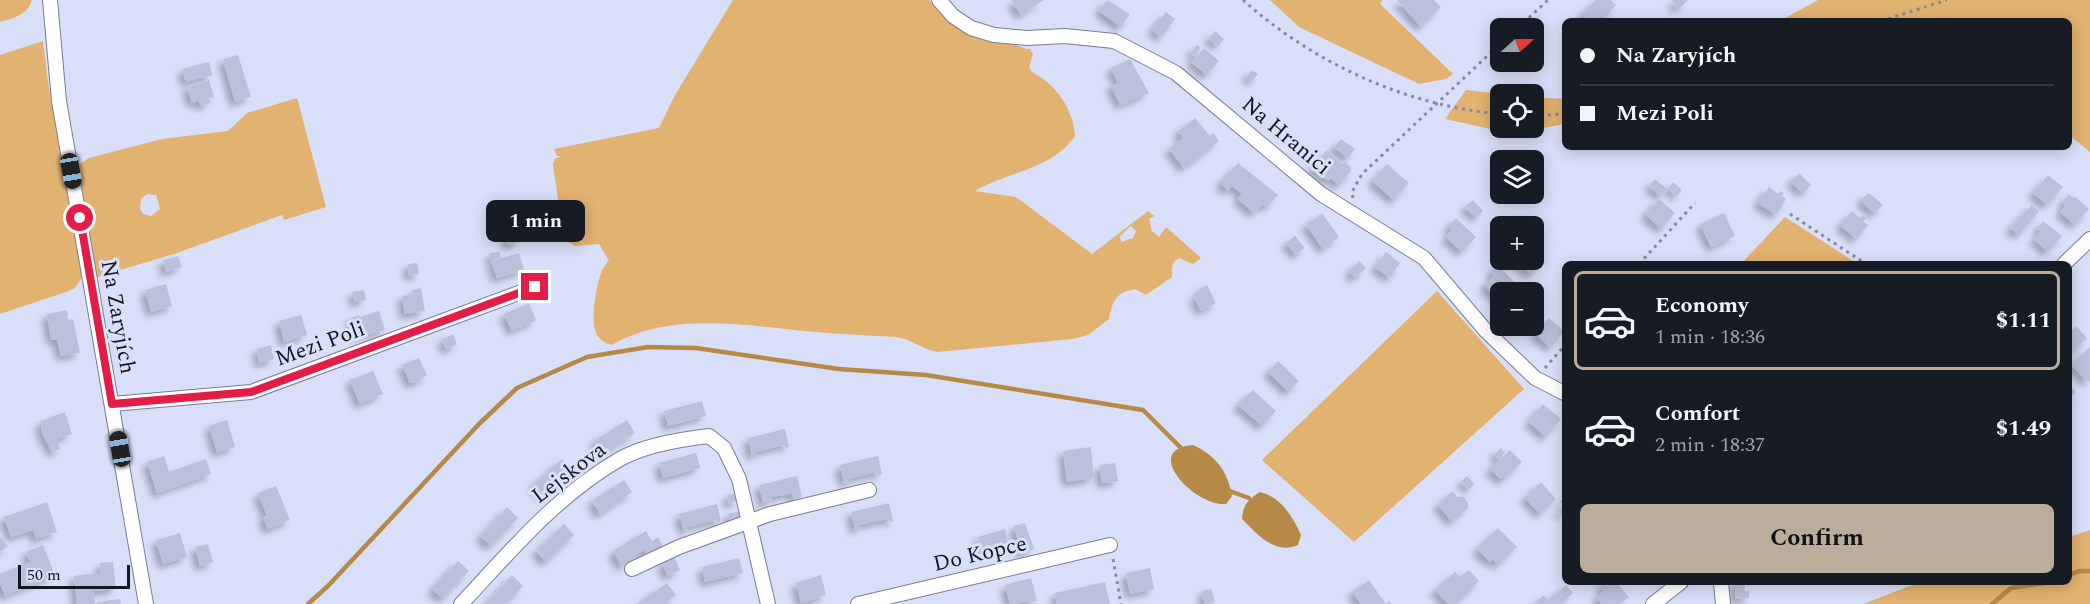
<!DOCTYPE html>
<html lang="en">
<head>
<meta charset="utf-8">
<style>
  body { margin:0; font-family:Spectral,serif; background:#20242c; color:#f1f3f6; height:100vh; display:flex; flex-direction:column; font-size:22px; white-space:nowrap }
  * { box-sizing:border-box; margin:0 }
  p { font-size:20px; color:#9ea1a6 }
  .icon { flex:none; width:33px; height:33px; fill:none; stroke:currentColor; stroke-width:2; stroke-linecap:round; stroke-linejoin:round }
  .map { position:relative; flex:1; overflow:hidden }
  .sheet { position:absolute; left:1562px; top:261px; width:510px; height:324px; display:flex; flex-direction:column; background:#171b24; border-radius:9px; box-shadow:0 3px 15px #0003 }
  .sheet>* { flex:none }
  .top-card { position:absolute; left:1562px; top:18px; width:510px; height:132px; border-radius:9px; box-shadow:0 3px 15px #0003; display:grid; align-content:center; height:132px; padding:0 18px; background:#171b24 }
  .needle { width:39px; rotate:69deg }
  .buttons { position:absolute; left:1490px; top:18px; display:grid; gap:12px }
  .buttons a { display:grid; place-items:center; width:54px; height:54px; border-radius:9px; background:#171b24; box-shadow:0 3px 15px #0003; font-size:30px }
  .scale { position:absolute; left:18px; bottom:15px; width:112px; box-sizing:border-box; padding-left:6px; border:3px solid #15171f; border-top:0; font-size:16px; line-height:21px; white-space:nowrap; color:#15171f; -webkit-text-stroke:4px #d9dff8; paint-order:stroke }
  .end { position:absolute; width:27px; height:27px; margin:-14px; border:8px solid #e11d48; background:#fff; box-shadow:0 0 0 3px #fff }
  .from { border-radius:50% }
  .bubble { position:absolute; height:42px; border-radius:9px; background:#171b24; box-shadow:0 3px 15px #0003; font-size:20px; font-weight:700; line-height:42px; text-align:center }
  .car { position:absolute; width:18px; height:36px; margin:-18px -9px; border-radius:8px; box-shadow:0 0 4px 2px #0007; background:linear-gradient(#222 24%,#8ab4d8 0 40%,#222 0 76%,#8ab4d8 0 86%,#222 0) }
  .top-card b { display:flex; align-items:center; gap:21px; height:57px; font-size:22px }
  .top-card b+b { border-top:2px solid #363941 }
  .top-card i { width:15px; height:15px; background:#f1f3f6 }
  ul { padding:10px 0 0; list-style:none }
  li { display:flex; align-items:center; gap:18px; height:99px; margin:0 12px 9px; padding:0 6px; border:3px solid transparent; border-radius:9px }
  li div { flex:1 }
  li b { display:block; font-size:22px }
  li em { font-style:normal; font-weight:700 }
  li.active { border-color:#baad9b }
  li>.icon { width:54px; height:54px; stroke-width:1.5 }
  .button { display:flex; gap:12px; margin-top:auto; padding:12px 18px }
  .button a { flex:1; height:69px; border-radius:9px; background:#baad9b; color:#111; font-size:24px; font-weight:700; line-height:69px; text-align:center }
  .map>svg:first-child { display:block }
</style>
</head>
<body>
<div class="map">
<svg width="2090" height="604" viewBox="0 0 2090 604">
  <defs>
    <filter id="shadow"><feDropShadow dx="-5" dy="5" stdDeviation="3" flood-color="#0004"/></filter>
  </defs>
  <rect width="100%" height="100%" fill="#d9dff8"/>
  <!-- green -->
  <g fill="#e2b270" fill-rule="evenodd">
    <path d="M0 0H32C28 14 13 19 0 22Z"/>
    <path d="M733 0H929C953 33 977 35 1013 44 1020 46 1023 49 1030 49L1033 54 1029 67 1032 72C1056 85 1073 108 1075 136 1053 169 1007 172 975 191L1016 197 1092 254 1148 211 1154 216 1149 219 1152 231 1159 237 1166 227 1201 258 1193 264 1179 258C1171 263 1172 268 1172 277L1146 295 1135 289C1116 292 1112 302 1109 319L1088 335 1073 339 937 352C922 349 911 339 896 337 866 335 835 334 805 331 743 325 668 312 612 345 604 343 597 338 595 330 591 316 597 269 609 261L599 244 575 246 564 240 553 165 555 159 561 156H557L554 149 659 128 675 95ZM1131 226 1136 231 1133 238 1121 242 1120 236Z"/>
    <path d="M1270 0H1382L1380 4 1453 74 1446 79 1419 84 1299 27Z"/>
    <path d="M1818 0H2090V152L2069 135 2068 21H1780Z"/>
    <path d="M43 41 48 82 83 276 75 288 66 292 0 314V55Z"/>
    <path d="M1466 90 1504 94H1500V128H1533V97L1564 99V124L1513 134 1445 119Z"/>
    <path d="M297 98 326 207 284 220 282 215 174 254 120 270 118 263 111 266 113 272 98 277 95 275 76 167 89 158 162 139 228 131 247 113ZM147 194 156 195 160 209 151 216 143 214 140 209 141 199Z"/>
    <path d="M1785 217 1858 264H1741Z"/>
    <path d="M1437 291 1524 389 1354 542 1262 460Z"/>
    <path d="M2090 530V604H1863L1920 582H2068L2069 537Z"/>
  </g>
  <!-- water -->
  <g fill="#b78947">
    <path d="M1193 445C1216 456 1227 470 1232 496L1226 504C1195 507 1140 449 1193 445Z"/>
    <path d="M1260 492C1281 497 1293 517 1301 535L1298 545C1275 555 1258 535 1242 519 1243 505 1248 499 1260 492Z"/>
  </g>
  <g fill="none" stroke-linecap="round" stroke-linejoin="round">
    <!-- stream -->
    <g stroke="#b78947" stroke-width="4.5">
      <path d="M1227 490 1249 498"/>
      <path d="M2068 575 2080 571H2090"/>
      <path d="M308 604 328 586 479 424 517 388 587 357 648 347 696 348 839 369 926 375 1143 410 1183 450"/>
      <path d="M1992 604 2011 588 2052 582"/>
    </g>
  </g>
  <!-- building -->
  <g fill="#bbc1da" filter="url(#shadow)">
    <path d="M1011 0H1044L1021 15Z"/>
    <path d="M1107 0 1130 14 1121 27 1099 11Z"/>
    <path d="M1397 0H1434L1441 7 1421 27Z"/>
    <path d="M1596 0H1611L1616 5 1601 21H1589L1582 15Z"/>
    <path d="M1671 0H1688L1679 9Z"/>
    <path d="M1166 12 1175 19 1161 37 1152 30Z"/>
    <path d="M1215 31 1224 39 1218 46 1209 38Z"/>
    <path d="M1197 45 1201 48 1194 56 1190 53Z"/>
    <path d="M1204 48 1219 61 1207 75 1191 62Z"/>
    <path d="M238 55 251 97 235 102 223 59Z"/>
    <path d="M1130 59 1149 93 1120 105 1111 86 1118 83 1111 68Z"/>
    <path d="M209 62 212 75 186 82 182 69Z"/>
    <path d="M1252 70 1258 74 1252 81 1246 77Z"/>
    <path d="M209 80 214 97 208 98 210 103 201 106 199 101 192 103 187 87Z"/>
    <path d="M1195 118 1210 136 1213 133 1219 141 1184 168 1169 149 1183 138 1178 131Z"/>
    <path d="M1341 139 1355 149 1348 158 1334 147Z"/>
    <path d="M1327 150 1342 164 1344 161 1351 167V171L1339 185 1331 178 1328 181 1312 167Z"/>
    <path d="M1238 163 1278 195 1267 207 1263 204 1254 213 1238 199 1242 194 1232 186 1228 191 1220 183Z"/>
    <path d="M1387 164 1409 183 1394 200 1372 181Z"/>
    <path d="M1799 173 1811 185 1803 193 1791 182Z"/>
    <path d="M2048 175 2063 187 2047 205 2033 193Z"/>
    <path d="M1655 179 1667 189 1661 196 1649 186Z"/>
    <path d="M1673 182 1682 190 1677 196 1668 188Z"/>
    <path d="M1769 187 1778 194 1780 191 1784 193 1782 196 1786 199 1776 215 1758 203Z"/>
    <path d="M1869 193 1883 205 1875 214 1860 200Z"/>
    <path d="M2069 194 2073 198 2074 196 2089 209 2075 225 2060 212 2066 205 2062 202Z"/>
    <path d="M1659 199 1675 213 1661 229 1645 214Z"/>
    <path d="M1473 200 1483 211 1476 218 1465 207Z"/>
    <path d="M2032 205 2039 211 2019 235 2010 228Z"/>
    <path d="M1852 211 1860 218 1863 215 1866 218 1863 221 1868 225 1856 239 1840 225Z"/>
    <path d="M1322 213 1339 237 1323 249 1306 225Z"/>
    <path d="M1724 213 1735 236 1711 247 1700 224Z"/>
    <path d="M1456 218 1476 237 1462 252 1446 237 1452 230 1448 226Z"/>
    <path d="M2043 221 2062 236 2048 252 2034 239 2041 231 2037 228Z"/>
    <path d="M516 233 519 242 508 245 506 236Z"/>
    <path d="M1295 236 1305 248 1296 255 1286 243Z"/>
    <path d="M499 251 501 257 491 260 489 254Z"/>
    <path d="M1386 252 1400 263 1390 278 1375 267Z"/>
    <path d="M519 253 524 270 497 278 491 261Z"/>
    <path d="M178 256 182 267 166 272 163 260Z"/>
    <path d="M1534 257 1541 263 1531 274 1515 260 1530 261Z"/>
    <path d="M1359 261 1366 268 1355 278 1349 272Z"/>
    <path d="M417 263 419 274 409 276 408 264Z"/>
    <path d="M1498 265 1517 285 1509 292H1500V302L1484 285 1492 278V270Z"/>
    <path d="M166 284 172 306 151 312 145 290Z"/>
    <path d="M1207 285 1216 303 1201 311 1194 297 1200 294 1199 289Z"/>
    <path d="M421 288 425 311 405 314 402 296 413 294 412 290Z"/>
    <path d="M364 290 366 300 355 302 352 292Z"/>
    <path d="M529 303 536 320 512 331 504 314Z"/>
    <path d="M67 310 68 320 73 319 80 353 61 356 57 339 51 340 47 314Z"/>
    <path d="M379 311 385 330 365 335 360 317Z"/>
    <path d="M301 315 307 335 284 342 279 321Z"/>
    <path d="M359 315 364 335 355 337 350 318Z"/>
    <path d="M1549 318 1564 331 1551 348 1535 334Z"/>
    <path d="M2076 326 2087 338 2072 353 2068 349V334Z"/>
    <path d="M453 334 457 345 446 349 442 339Z"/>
    <path d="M271 345 274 359 259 363 257 349Z"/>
    <path d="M2090 347V381L2088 382 2071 365Z"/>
    <path d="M419 358 427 375 418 382 410 383 402 365Z"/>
    <path d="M1278 361 1299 381 1289 392 1268 372Z"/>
    <path d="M373 371 383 394 360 404 350 380Z"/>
    <path d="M2068 384 2076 392 2068 400Z"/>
    <path d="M1253 390 1276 411 1262 426 1238 405Z"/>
    <path d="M702 401 706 416 668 426 664 411Z"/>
    <path d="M1543 404 1561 419 1546 437 1529 422Z"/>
    <path d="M65 412 72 434 57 439 60 449 52 452 41 431V421Z"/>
    <path d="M227 420 235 447 217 452 209 426Z"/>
    <path d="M627 420 635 433 602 454 594 441Z"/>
    <path d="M785 429 789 447 785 448 784 445 755 452 756 455 752 457 748 438Z"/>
    <path d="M1091 447 1094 478 1067 482 1063 451Z"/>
    <path d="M1501 448 1505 452 1499 459 1494 454Z"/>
    <path d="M1510 450 1522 462 1504 479H1500L1490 469Z"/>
    <path d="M696 453 700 468 663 478 659 463Z"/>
    <path d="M164 456 169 472 206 459 211 474 157 493 147 462Z"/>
    <path d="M878 456 882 474 878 476 877 472 848 479 849 482 844 483 840 465Z"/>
    <path d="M562 459 572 470 543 496 533 485Z"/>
    <path d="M1115 463 1118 481 1102 483 1099 465Z"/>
    <path d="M797 476 802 497 794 499 793 493 772 497V500L763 503 759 485Z"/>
    <path d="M1467 476 1475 484 1469 489 1461 482Z"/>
    <path d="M624 480 632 492 600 514 592 501Z"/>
    <path d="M1541 482 1556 499 1540 514 1525 498Z"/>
    <path d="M276 486 290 520 268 529 263 517 267 516 258 493Z"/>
    <path d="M1452 491 1458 497H1464L1468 504V508L1452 522 1438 505Z"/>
    <path d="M736 493 738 501 729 503 727 495Z"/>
    <path d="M1564 497V515L1563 516 1558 511 1564 506 1560 502Z"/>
    <path d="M47 502 57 532 36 539 33 530 11 537 4 517Z"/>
    <path d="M889 503 893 521 889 522 888 519 859 525 860 529 855 530 851 512Z"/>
    <path d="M717 504 721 522 717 523 716 520 687 527 688 530 684 531 679 514Z"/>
    <path d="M507 507 518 518 491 546 480 536Z"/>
    <path d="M741 511 743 519 730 522 728 514Z"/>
    <path d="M1025 523 1034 549 1021 553 1014 526Z"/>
    <path d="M564 524 574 535 546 562 536 551Z"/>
    <path d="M1498 528 1517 547 1498 565 1493 559 1490 562 1477 549Z"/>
    <path d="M1005 529 1009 547 982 554 978 537Z"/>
    <path d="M646 531 652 541 658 537 663 547 647 555 644 550 625 562 626 564 622 567 613 551Z"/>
    <path d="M180 533 187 557 163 564 156 540Z"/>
    <path d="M0 536 8 546 0 552Z"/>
    <path d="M208 544 213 562 200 566 195 547Z"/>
    <path d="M43 545 55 575 5 596 0 583V574L30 562 26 552Z"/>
    <path d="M674 557 680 570 668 576 662 563Z"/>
    <path d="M739 558 743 573 705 582 702 567Z"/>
    <path d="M458 561 469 571 443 599 432 589Z"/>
    <path d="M113 562 116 589 93 591 95 604H77L74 576 100 573V563Z"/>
    <path d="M1150 568 1154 589 1130 594 1126 573Z"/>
    <path d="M1469 570 1479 581 1456 604H1448L1435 590 1455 572 1460 577Z"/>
    <path d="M512 575 523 586 506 604H485Z"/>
    <path d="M821 575 826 595 801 603 796 583Z"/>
    <path d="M1031 578 1037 601 1010 604 1005 585Z"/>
    <path d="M1369 580 1386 604 1389 601 1391 604H1361L1352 592Z"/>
    <path d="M1105 582 1110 604H1057L1055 593Z"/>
    <path d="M1604 582H1616L1629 597 1620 604H1602L1596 597 1604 591 1600 586Z"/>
    <path d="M1735 582H1744L1745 591H1749V598L1735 599Z"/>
    <path d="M667 583 676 595 664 604H637Z"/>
    <path d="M1566 585 1573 593 1560 604H1539L1537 601 1544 595 1548 600Z"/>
    <path d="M1211 589 1215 602 1205 604 1202 591Z"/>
    <path d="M120 599 121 604H97V602Z"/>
  </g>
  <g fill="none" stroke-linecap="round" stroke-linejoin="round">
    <defs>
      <g id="minor">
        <path d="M50 0 59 101 146 604"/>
        <path d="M939 0 953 16 971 28 994 35 1027 38 1065 36 1114 41 1176 73 1321 194 1424 258 1486 331 1535 378 1564 393"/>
        <path d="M2064 264 2090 239"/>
        <path d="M112 404 251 392 535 287"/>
        <path d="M632 569 679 547 770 514 869 490"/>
        <path d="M1721 582 1723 604"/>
        <path d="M461 604C510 552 557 495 620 459 643 446 683 439 709 436L724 448 739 479 768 604"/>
        <path d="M858 604 1110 545"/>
        <path d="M1653 604 1681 582"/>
      </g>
    </defs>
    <!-- minor casing -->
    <use href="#minor" stroke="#787d94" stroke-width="16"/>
    <!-- path -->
    <g stroke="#878b9d" stroke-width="3" stroke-dasharray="3 4.5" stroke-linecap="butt">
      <path d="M1243 0C1313 63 1407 106 1500 114"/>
      <path d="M1881 21 1947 0"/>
      <path d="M1518 28 1548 0"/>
      <path d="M1533 116 1564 114"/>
      <path d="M1353 198 1352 192 1362 174 1500 44"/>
      <path d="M1790 214 1866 264"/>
      <path d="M1639 264 1695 203"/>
      <path d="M1545 368 1564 346"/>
      <path d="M1113 559 1121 604"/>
    </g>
    <!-- minor -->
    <use href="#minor" stroke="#fff" stroke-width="14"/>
  </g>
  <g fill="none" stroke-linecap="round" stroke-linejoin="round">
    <!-- route -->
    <path stroke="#e11d48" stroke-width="8" d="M80 218 112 404 251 392 535 287"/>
  </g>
  <g text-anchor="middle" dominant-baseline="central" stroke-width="6" stroke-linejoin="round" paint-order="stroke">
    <!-- street labels -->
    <g font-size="22" fill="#15171f" stroke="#d9dff8">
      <text transform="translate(1286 136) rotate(40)">Na Hranici</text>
      <text transform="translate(118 317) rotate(80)">Na Zaryjích</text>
      <text transform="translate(320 344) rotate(-20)">Mezi Poli</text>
      <text transform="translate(569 473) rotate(-37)">Lejskova</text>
      <text transform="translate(980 554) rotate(-13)">Do Kopce</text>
    </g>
  </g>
</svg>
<div class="buttons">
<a><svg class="needle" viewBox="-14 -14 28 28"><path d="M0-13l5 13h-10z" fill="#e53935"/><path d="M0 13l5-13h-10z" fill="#9ea1a6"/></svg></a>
<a><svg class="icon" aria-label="locate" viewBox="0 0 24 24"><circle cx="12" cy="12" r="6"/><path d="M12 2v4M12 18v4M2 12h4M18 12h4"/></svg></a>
<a><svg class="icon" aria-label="layers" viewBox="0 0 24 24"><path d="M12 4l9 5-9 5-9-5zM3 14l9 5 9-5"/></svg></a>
<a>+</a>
<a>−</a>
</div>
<div class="scale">50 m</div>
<i class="end from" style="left:80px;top:218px"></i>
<i class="end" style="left:535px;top:287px"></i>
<div class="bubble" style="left:486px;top:200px;width:99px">1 min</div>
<i class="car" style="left:71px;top:171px;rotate:170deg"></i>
<i class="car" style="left:120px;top:449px;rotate:350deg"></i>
<div class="top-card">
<b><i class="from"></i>Na Zaryjích</b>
<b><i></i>Mezi Poli</b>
</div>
<section class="sheet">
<ul>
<li class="active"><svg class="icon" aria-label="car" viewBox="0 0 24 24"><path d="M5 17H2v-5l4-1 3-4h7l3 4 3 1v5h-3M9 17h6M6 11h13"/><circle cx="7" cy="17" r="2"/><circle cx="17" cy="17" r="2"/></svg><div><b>Economy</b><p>1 min · 18:36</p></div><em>$1.11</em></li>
<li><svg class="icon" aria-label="car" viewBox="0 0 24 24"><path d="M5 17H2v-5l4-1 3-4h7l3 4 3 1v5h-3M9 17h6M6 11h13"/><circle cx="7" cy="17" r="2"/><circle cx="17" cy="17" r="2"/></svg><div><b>Comfort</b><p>2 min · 18:37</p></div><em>$1.49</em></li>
</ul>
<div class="button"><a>Confirm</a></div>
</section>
</div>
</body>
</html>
